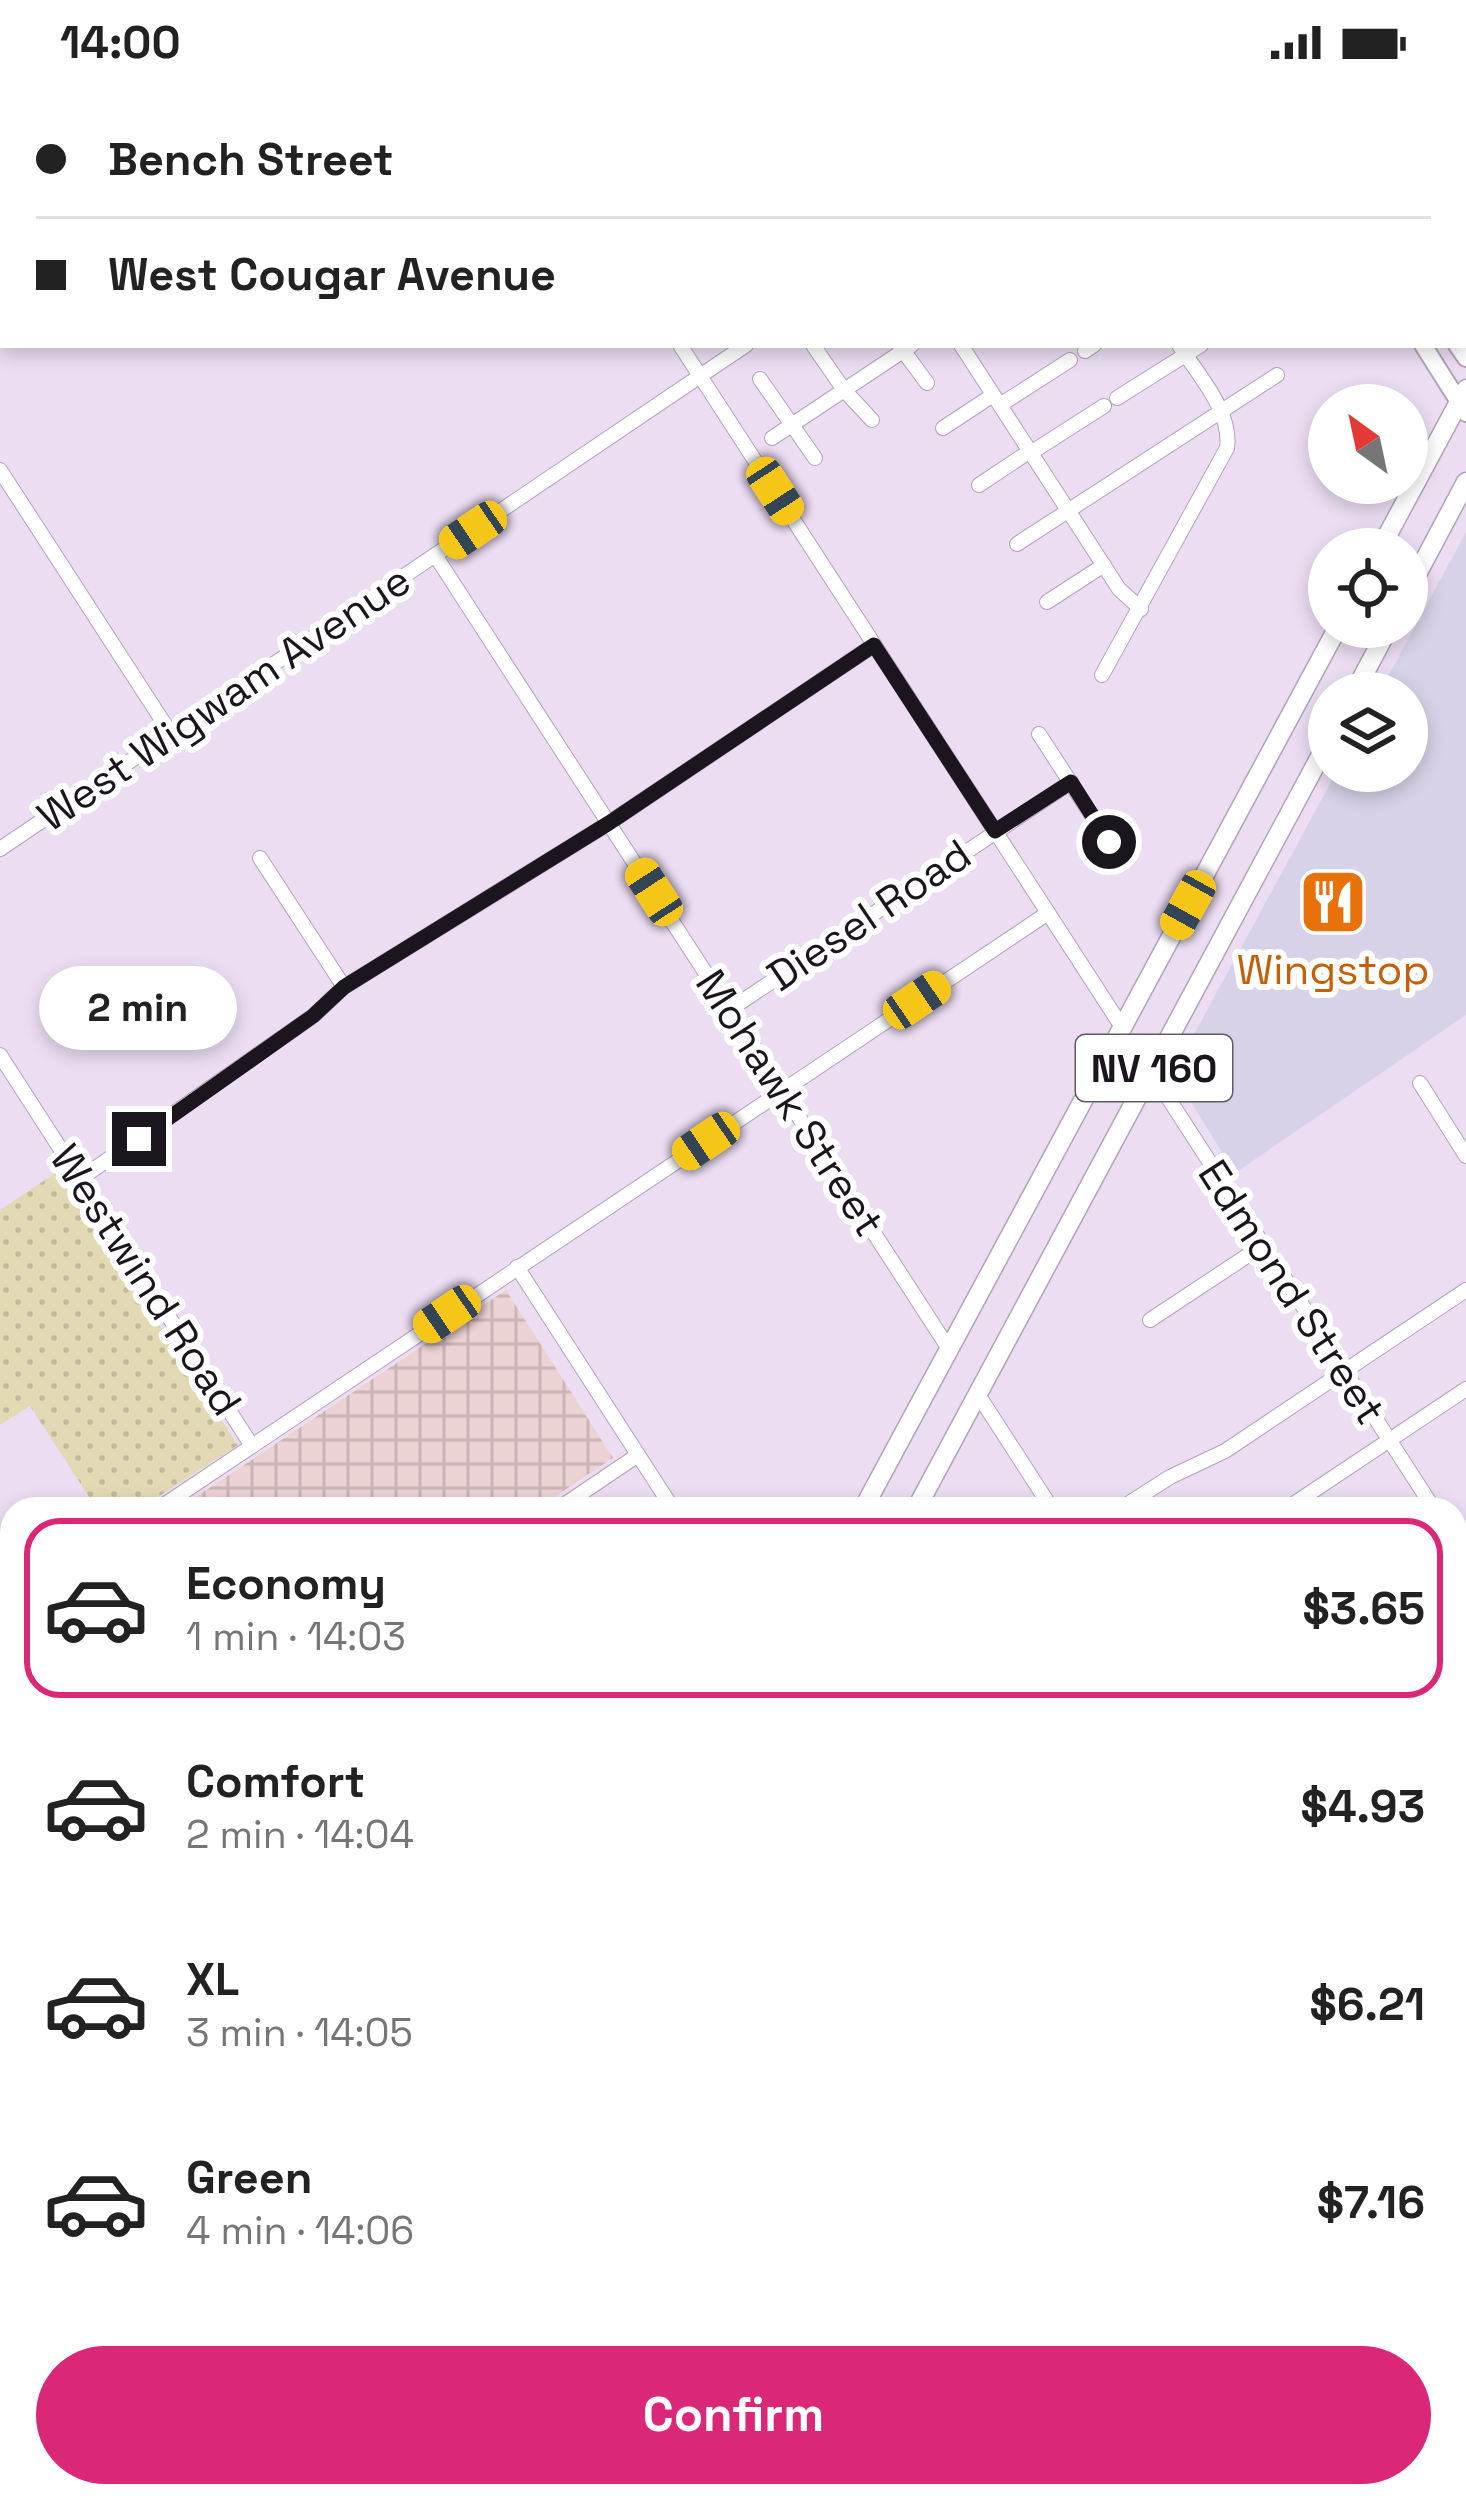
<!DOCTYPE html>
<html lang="en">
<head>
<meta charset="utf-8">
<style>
  body { margin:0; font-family:"Space Grotesk",sans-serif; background:#f2f2f2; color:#222; height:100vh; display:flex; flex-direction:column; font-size:45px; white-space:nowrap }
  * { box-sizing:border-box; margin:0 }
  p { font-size:39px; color:#767676 }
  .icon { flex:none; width:66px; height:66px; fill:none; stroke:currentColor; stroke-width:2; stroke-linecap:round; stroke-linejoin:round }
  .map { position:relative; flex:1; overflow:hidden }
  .side { position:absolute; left:0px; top:1413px; width:1467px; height:1011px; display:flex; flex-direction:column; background:#fff; border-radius:36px 36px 0 0; box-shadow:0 6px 18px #0003 }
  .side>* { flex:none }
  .guide { position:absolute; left:0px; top:0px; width:1467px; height:264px; box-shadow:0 6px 18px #0003; display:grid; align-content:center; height:264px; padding:0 36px; background:#fff }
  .needle { width:78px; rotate:327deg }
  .fabs { position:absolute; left:1308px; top:300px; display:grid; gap:24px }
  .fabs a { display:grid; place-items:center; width:120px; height:120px; border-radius:50%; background:#fff; box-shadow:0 6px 18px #0003; font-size:60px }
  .end { position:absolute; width:54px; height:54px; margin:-27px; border:15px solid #1b161d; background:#fff; box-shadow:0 0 0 6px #fff }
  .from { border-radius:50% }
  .bubble { position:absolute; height:84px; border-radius:42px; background:#fff; box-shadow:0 6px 18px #0003; font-size:39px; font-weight:700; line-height:84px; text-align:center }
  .car { position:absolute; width:36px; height:72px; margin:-36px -18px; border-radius:15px; box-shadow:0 0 9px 3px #0007; background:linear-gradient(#f5c518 24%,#345 0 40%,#f5c518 0 76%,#345 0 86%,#f5c518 0) }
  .guide b { display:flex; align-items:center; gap:42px; height:114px; font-size:45px }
  .guide b+b { border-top:3px solid #e0e0e0 }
  .guide i { width:30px; height:30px; background:#222 }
  ul { padding:21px 0 0; list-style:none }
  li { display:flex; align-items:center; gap:36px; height:180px; margin:0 24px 18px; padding:0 12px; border:6px solid transparent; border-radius:36px }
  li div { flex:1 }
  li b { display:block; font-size:45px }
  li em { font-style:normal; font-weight:700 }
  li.active { border-color:#db2777 }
  li>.icon { width:108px; height:108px; stroke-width:1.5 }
  .cta { display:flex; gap:24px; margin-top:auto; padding:24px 36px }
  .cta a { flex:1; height:138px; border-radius:72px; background:#db2777; color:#fff; font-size:48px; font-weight:700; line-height:138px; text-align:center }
  .status { display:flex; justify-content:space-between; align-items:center; height:84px; padding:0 60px; background:#fff; direction:ltr }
  .status svg { height:33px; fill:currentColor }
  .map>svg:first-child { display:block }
</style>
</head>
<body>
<div class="status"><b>14:00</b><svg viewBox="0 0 49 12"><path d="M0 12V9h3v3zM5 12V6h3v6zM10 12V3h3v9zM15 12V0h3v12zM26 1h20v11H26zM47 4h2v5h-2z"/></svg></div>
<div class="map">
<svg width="1466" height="2422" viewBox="0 0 1466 2422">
  <defs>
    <pattern id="industrial-grid" width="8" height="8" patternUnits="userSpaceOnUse" patternTransform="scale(3)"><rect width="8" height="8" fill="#edd2d3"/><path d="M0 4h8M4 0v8" fill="none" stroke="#cbb4b5"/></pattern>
    <pattern id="sand-dots" width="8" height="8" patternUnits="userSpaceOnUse" patternTransform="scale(3)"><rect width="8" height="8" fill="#e3dab5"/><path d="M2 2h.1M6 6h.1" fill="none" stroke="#c2ba9b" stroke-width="1.8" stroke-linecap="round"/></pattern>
  </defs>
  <rect width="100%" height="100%" fill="#ecddf3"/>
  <!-- commercial -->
  <g fill="#d7d2e7">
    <path d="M1315 0H1466V231L1464 3Z"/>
    <path d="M1466 448V931L1235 1089 1173 989 1337 687H1407V609H1379Z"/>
  </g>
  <!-- industrial -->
  <g fill="url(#industrial-grid)">
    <path d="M506 1206 613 1374 536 1425H178Z"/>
    <path d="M12 1712V2366L0 2375V1720Z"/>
  </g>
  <!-- sand -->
  <g fill="url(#sand-dots)">
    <path d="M57 1088 238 1361 139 1425H97L30 1322 0 1341V1126Z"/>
    <path d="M1466 2100V2422H1339L1332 2412H1455V2108Z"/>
  </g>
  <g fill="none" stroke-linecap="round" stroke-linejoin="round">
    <defs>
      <g id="minor">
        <path d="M511 0 513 3"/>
        <path d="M891 0 893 3"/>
        <path d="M1188 2V3"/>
        <path d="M555 3 560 0"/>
        <path d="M1124 3 1129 0"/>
        <path d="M680 261 1122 943"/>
        <path d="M813 261 844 306 872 336"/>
        <path d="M899 261 927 299"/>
        <path d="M961 261 1119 505 1141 525"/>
        <path d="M1085 267 1094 261"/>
        <path d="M760 295 815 374"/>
        <path d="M1117 314 1201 261"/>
        <path d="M1000 321 1070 276"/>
        <path d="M943 344 993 311"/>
        <path d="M772 354 912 261"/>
        <path d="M1032 368 1104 322"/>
        <path d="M0 386 171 650"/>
        <path d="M979 401 1030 367"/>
        <path d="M1017 460 1277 291"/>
        <path d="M435 471 949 1265"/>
        <path d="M1047 518 1104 481"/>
        <path d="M1102 591 1227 364C1232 327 1198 291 1179 261"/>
        <path d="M1039 650 1109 758"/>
        <path d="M0 765 746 261"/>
        <path d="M260 774 344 903"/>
        <path d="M729 926 1071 698"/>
        <path d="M0 971 252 1362"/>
        <path d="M1152 989 1434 1425"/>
        <path d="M1420 999 1466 1072"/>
        <path d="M80 1095 313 932 344 903 609 739 874 561"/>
        <path d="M517 1183 673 1425"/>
        <path d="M1150 1236 1262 1162"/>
        <path d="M979 1312 1052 1425"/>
        <path d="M158 1425 1048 829"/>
        <path d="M558 1425 638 1371"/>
        <path d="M1120 1425 1170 1393 1225 1367 1466 1206"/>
        <path d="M1286 1425 1466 1305"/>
        <path d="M1455 1457 1466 1473"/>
        <path d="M0 1530 12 1522"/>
        <path d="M1455 2039 1466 2054"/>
        <path d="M1455 2091 1466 2084"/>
        <path d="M1455 2391 1466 2407"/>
        <path d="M426 2412 428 2422"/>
        <path d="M534 2412 540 2422"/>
        <path d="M646 2412 653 2422"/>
        <path d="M1315 2412 1321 2422"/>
        <path d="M823 2422 839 2412"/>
        <path d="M949 2422 965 2412"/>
      </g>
      <g id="major">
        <path d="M1254 0 1256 3"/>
        <path d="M1288 0 1290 3"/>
        <path d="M1423 261 1466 329"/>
        <path d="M1457 261 1466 274"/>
      </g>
      <g id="highway">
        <path d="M1464 246H1466"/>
        <path d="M1380 465 1466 305"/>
        <path d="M1407 509 1466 398"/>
        <path d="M1354 609 1389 543"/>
        <path d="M863 1425 1338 543"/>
        <path d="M916 1425 1329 656"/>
        <path d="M303 2422 311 2412"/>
        <path d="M352 2422 360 2412"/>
      </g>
    </defs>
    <!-- minor casing -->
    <use href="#minor" stroke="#b1a3b8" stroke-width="16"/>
    <!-- major casing -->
    <use href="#major" stroke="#b1a3b8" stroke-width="20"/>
    <!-- highway casing -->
    <use href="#highway" stroke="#b1a3b8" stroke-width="21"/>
    <!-- minor -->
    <use href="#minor" stroke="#fff" stroke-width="14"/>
    <!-- major -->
    <use href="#major" stroke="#fff" stroke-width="16"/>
    <!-- highway -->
    <use href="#highway" stroke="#fff" stroke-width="18"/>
  </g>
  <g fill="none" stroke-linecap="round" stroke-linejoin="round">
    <!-- route -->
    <path stroke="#1b161d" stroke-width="15" d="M139 1055 313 932 344 903 609 739 874 561 995 747 1071 698 1109 758"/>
  </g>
  <!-- icons -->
  <defs>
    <symbol id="restaurant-square" viewBox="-11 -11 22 22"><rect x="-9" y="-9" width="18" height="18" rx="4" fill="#e8710a" stroke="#fff"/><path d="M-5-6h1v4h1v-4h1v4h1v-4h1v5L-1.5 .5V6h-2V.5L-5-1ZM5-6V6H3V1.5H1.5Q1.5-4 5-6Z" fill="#fff"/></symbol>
  </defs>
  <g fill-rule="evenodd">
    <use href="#restaurant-square" x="1295" y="780" width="76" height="76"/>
  </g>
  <g text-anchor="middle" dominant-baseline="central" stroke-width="12" stroke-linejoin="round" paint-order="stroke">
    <!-- shield labels -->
    <rect fill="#fff" stroke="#5f5c61" stroke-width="3" x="1076" y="951" width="156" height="66" rx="9"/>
    <g font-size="39" font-weight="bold" fill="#1b161d">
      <text x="1154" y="984">NV 160</text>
    </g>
    <!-- street labels -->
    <g font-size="42" fill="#1b161d" stroke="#fff">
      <text transform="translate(224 614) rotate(-34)">West Wigwam Avenue</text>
      <text transform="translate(869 831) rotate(-34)">Diesel Road</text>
      <text transform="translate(790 1019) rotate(57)">Mohawk Street</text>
      <text transform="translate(146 1196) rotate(57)">Westwind Road</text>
      <text transform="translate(1292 1208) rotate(57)">Edmond Street</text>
    </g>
    <!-- food labels -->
    <g font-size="42" fill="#c56008" stroke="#fff">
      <text x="1333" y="885">Wingstop</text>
    </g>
  </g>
</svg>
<div class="fabs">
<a><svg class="needle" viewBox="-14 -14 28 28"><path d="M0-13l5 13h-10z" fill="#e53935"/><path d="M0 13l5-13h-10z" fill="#767676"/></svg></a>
<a><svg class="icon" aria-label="locate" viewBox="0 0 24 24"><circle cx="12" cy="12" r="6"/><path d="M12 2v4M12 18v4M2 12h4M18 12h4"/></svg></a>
<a><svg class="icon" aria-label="layers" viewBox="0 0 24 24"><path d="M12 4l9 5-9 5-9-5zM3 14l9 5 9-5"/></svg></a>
</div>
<i class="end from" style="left:1109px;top:758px"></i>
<i class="end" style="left:139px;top:1055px"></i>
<div class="bubble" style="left:39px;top:882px;width:198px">2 min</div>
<i class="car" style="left:775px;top:407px;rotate:147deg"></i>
<i class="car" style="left:473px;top:446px;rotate:236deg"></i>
<i class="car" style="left:654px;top:808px;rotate:327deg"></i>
<i class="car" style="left:1188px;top:821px;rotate:209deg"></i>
<i class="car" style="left:917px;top:916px;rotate:56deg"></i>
<i class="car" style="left:706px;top:1057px;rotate:236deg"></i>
<i class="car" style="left:447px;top:1230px;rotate:236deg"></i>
<div class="guide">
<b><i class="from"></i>Bench Street</b>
<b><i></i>West Cougar Avenue</b>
</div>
<section class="side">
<ul>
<li class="active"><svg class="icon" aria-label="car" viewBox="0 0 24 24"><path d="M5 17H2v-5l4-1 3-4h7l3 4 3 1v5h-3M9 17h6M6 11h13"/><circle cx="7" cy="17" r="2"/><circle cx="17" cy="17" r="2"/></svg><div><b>Economy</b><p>1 min · 14:03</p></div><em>$3.65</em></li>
<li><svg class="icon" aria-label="car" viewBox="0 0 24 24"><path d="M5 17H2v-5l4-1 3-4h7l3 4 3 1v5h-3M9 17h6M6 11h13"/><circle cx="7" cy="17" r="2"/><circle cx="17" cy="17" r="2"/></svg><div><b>Comfort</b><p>2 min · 14:04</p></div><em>$4.93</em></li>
<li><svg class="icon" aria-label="car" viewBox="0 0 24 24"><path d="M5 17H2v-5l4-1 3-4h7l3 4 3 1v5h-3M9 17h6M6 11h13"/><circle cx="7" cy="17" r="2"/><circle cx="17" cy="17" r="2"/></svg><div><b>XL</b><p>3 min · 14:05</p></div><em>$6.21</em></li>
<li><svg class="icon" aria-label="car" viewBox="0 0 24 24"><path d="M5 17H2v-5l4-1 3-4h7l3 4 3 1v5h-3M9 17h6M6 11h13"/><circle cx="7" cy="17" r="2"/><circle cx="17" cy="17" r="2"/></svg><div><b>Green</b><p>4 min · 14:06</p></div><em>$7.16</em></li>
</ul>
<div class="cta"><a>Confirm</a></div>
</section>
</div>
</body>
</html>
